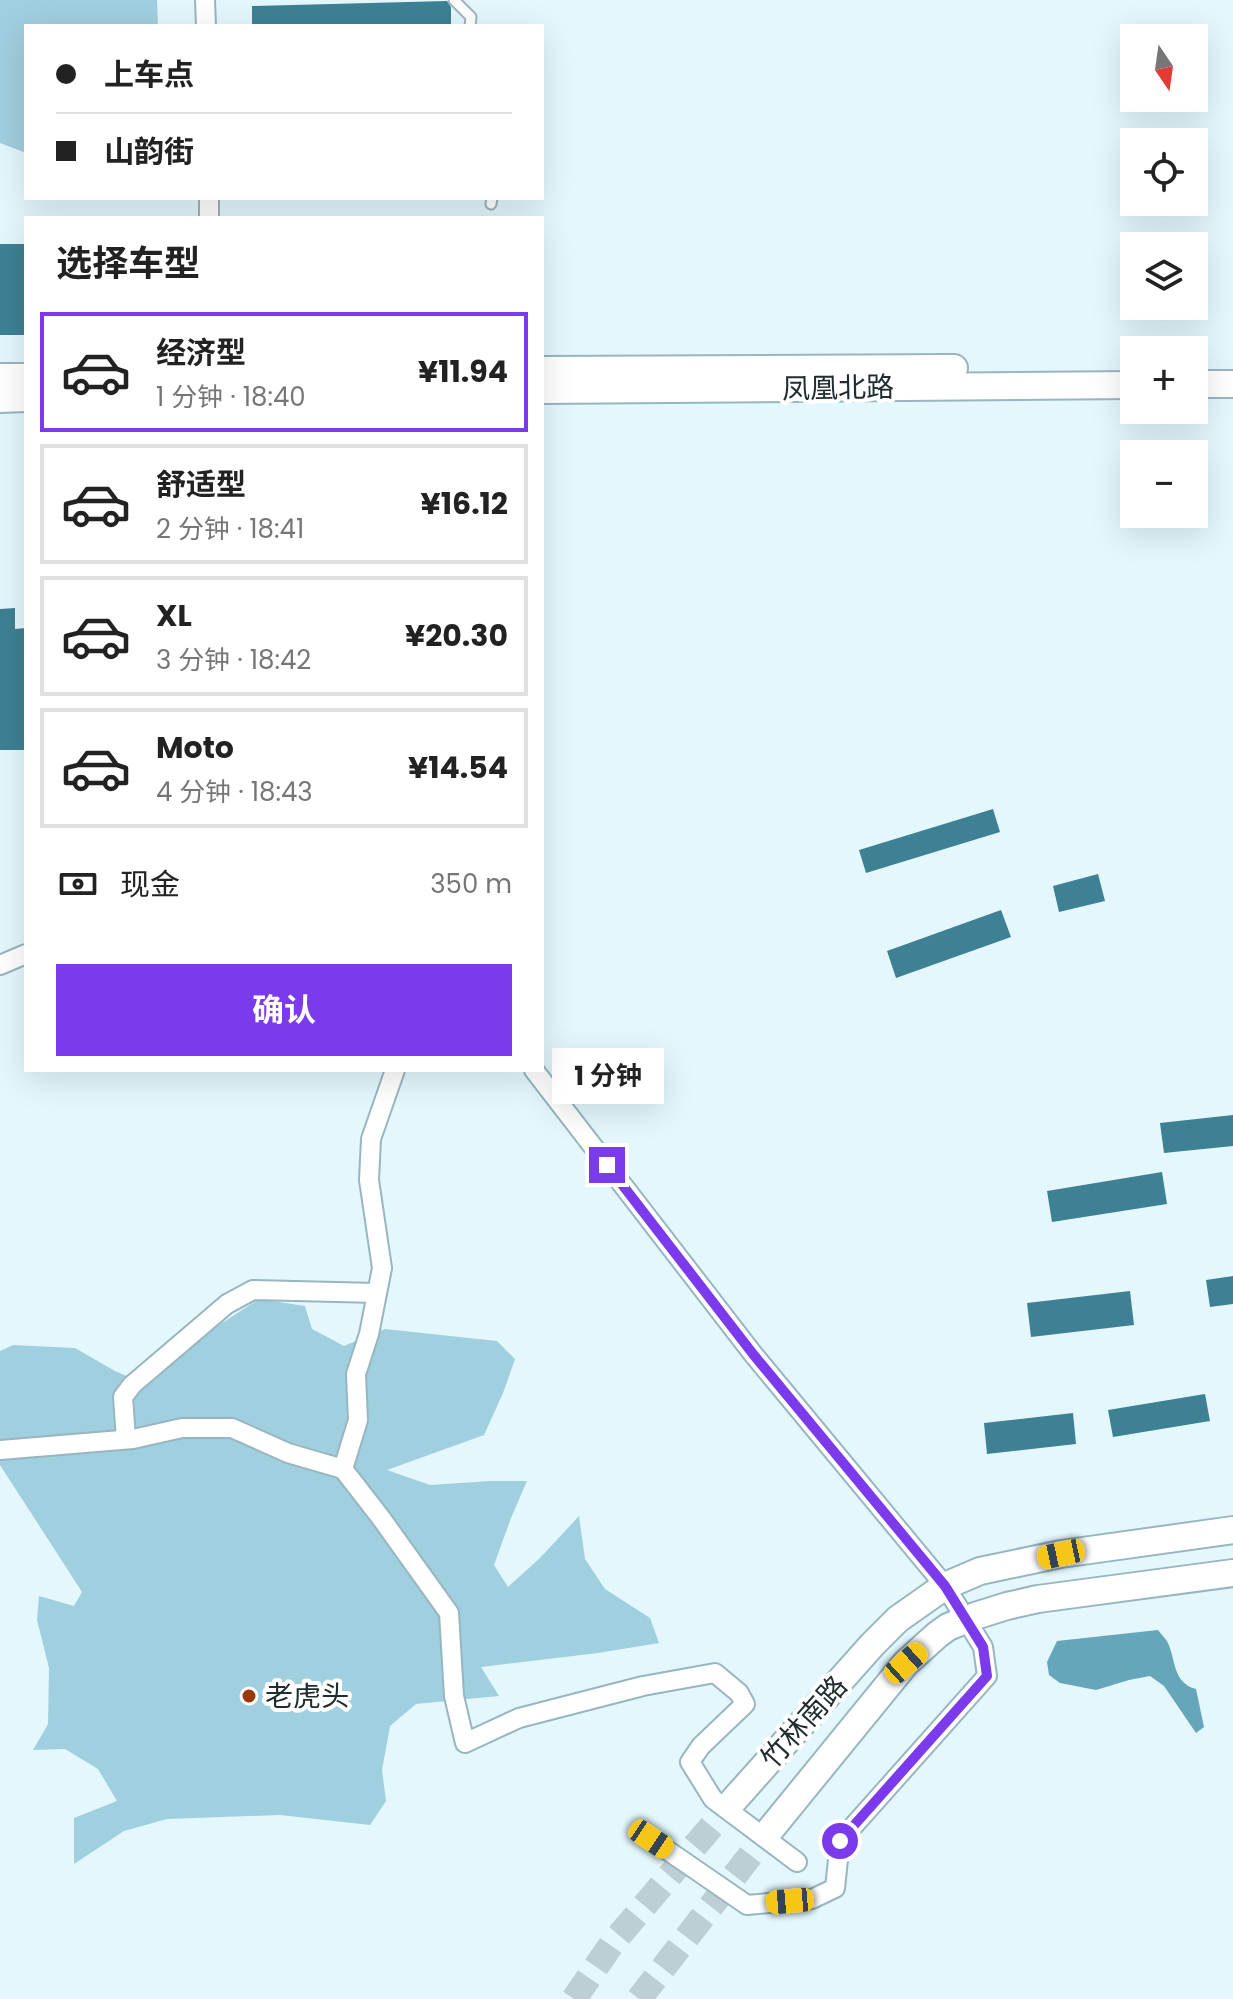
<!DOCTYPE html>
<html lang="zh">
<head>
<meta charset="utf-8">
<style>
  body { margin:0; font-family:Poppins,"Noto Sans SC",sans-serif; background:#f2f2f2; color:#222; height:100vh; display:flex; flex-direction:column; font-size:30px; white-space:nowrap }
  * { box-sizing:border-box; margin:0 }
  p { font-size:26px; color:#767676 }
  .icon { flex:none; width:44px; height:44px; fill:none; stroke:currentColor; stroke-width:2; stroke-linecap:round; stroke-linejoin:round }
  .map { position:relative; flex:1; overflow:hidden }
  .drawer { position:absolute; left:24px; top:216px; width:520px; height:856px; display:flex; flex-direction:column; background:#fff; border-radius:0px; box-shadow:0 8px 32px #0002 }
  .drawer>* { flex:none }
  .guide { position:absolute; left:24px; top:24px; width:520px; height:176px; border-radius:0px; box-shadow:0 8px 32px #0002; display:grid; align-content:center; height:176px; padding:0 32px; background:#fff }
  .needle { width:52px; rotate:167deg }
  .tools { position:absolute; left:1120px; top:24px; display:grid; gap:16px }
  .tools a { display:grid; place-items:center; width:88px; height:88px; border-radius:0px; background:#fff; box-shadow:0 8px 32px #0002; font-size:40px }
  .end { position:absolute; width:36px; height:36px; margin:-18px; border:10px solid #7c3aed; background:#fff; box-shadow:0 0 0 4px #fff }
  .from { border-radius:50% }
  .bubble { position:absolute; height:56px; border-radius:0px; background:#fff; box-shadow:0 8px 32px #0002; font-size:26px; font-weight:700; line-height:56px; text-align:center }
  .car { position:absolute; width:24px; height:48px; margin:-24px -12px; border-radius:10px; box-shadow:0 0 6px 2px #0007; background:linear-gradient(#f5c518 24%,#345 0 40%,#f5c518 0 76%,#345 0 86%,#f5c518 0) }
  .guide b { display:flex; align-items:center; gap:28px; height:76px; font-size:30px }
  .guide b+b { border-top:2px solid #e0e0e0 }
  .guide i { width:20px; height:20px; background:#222 }
  ul { padding:0; list-style:none }
  li { display:flex; align-items:center; gap:24px; height:120px; margin:0 16px 12px; padding:0 16px; border:4px solid #e0e0e0; border-radius:0px }
  li div { flex:1 }
  li b { display:block; font-size:30px }
  li em { font-style:normal; font-weight:700 }
  li.on { border-color:#7c3aed }
  li>.icon { width:72px; height:72px; stroke-width:1.5 }
  h2 { padding:0 32px; font-size:36px; line-height:96px }
  .pay { display:flex; align-items:center; gap:20px; height:88px; padding:0 32px; font-size:30px }
  .pay p { margin-inline-start:auto }
  .cta { display:flex; gap:16px; margin-top:auto; padding:16px 32px }
  .cta a { flex:1; height:92px; border-radius:0px; background:#7c3aed; color:#fff; font-size:32px; font-weight:700; line-height:92px; text-align:center }
  .map>svg:first-child { display:block }
</style>
</head>
<body>
<div class="map">
<svg width="1233" height="1999" viewBox="0 0 1233 1999">
  <rect width="100%" height="100%" fill="#e4f7fd"/>
  <!-- green -->
  <g fill="#a0cfdf">
    <path d="M0 0H157L158 26H26V153L0 143Z"/>
    <path d="M259 1299 305 1306 312 1329 344 1346 385 1329 497 1341 515 1359 503 1393 484 1435 387 1470 430 1485 490 1481H527L511 1518 494 1565 508 1587 540 1558 579 1516 585 1559 605 1589 650 1618 659 1643 598 1653 481 1667 499 1696 416 1704 390 1726 382 1770 386 1801 370 1825 280 1815 167 1819 124 1831 74 1864V1818L117 1801 98 1769 65 1749 33 1750 48 1724 49 1668 37 1620 39 1596 74 1606 82 1592 0 1465V1351L13 1345 75 1348 115 1371 143 1383 191 1343Z"/>
  </g>
  <!-- water -->
  <path fill="#65a6bb" d="M1158 1630C1159 1631 1166 1640 1167 1641 1176 1658 1172 1683 1196 1689L1204 1727 1196 1733 1164 1686 1150 1676 1129 1680 1096 1690 1060 1683 1049 1675 1047 1662 1057 1641Z"/>
  <!-- building -->
  <g fill="#3e8094">
    <path d="M447 1 451 7V26H252V6Z"/>
    <rect x="0" y="244" width="26" height="91"/>
    <path d="M15 608V629L26 628V750H0V609Z"/>
    <path d="M993 809 1000 832 866 873 859 850Z"/>
    <path d="M1098 874 1105 901 1059 912 1053 886Z"/>
    <path d="M1001 910 1011 937 896 978 887 951Z"/>
    <path d="M1233 1115V1146L1164 1153 1160 1123Z"/>
    <path d="M1162 1172 1167 1204 1052 1222 1047 1191Z"/>
    <path d="M1233 1276V1304L1210 1307 1206 1280Z"/>
    <path d="M1130 1291 1134 1325 1031 1337 1027 1303Z"/>
    <path d="M1205 1394 1210 1421 1113 1437 1108 1410Z"/>
    <path d="M1073 1413 1076 1444 987 1454 984 1423Z"/>
  </g>
  <g fill="none" stroke-linecap="round" stroke-linejoin="round">
    <!-- secondary-tunnel -->
    <g stroke="#bdced4" stroke-width="26" stroke-dasharray="26 13" stroke-linecap="butt">
      <path d="M574 1999 611 1945 733 1801"/>
      <path d="M639 1999 770 1830"/>
    </g>
    <defs>
      <g id="lane">
        <path d="M454 0 471 17 470 26"/>
        <path d="M491 204 492 198"/>
      </g>
      <g id="street">
        <path d="M205 0 206 26"/>
        <path d="M209 198V218"/>
        <path d="M0 965 26 954"/>
        <path d="M395 1070 371 1139 369 1180 382 1268 369 1334 356 1374 358 1420 343 1469 381 1518 449 1613 454 1696 465 1743 519 1718 643 1686 715 1673 739 1693 745 1704 701 1746 690 1762 713 1799 797 1862"/>
        <path d="M534 1070 753 1354 945 1586 983 1647 987 1676 840 1841 835 1888 812 1899 747 1905 651 1839"/>
        <path d="M126 1439 123 1397 132 1385 227 1304 253 1290 377 1293"/>
        <path d="M0 1450 133 1439 182 1428H232L288 1453 343 1469"/>
      </g>
      <g id="secondary">
        <path d="M542 370 954 368"/>
        <path d="M0 377H26"/>
        <path d="M1194 384H1233"/>
        <path d="M542 390 1134 385"/>
        <path d="M0 399 26 398"/>
        <path d="M733 1801 872 1645 898 1619 945 1586 980 1571 1061 1554 1233 1530"/>
        <path d="M770 1830 906 1663 937 1635 948 1627 975 1616 1007 1606 1038 1599 1233 1573"/>
      </g>
    </defs>
    <!-- lane casing -->
    <use href="#lane" stroke="#97b6c0" stroke-width="13"/>
    <!-- street casing -->
    <use href="#street" stroke="#97b6c0" stroke-width="22"/>
    <!-- secondary casing -->
    <use href="#secondary" stroke="#97b6c0" stroke-width="30"/>
    <!-- lane -->
    <use href="#lane" stroke="#fff" stroke-width="9"/>
    <!-- street -->
    <use href="#street" stroke="#fff" stroke-width="18"/>
    <!-- secondary -->
    <use href="#secondary" stroke="#fff" stroke-width="26"/>
  </g>
  <g fill="none" stroke-linecap="round" stroke-linejoin="round">
    <!-- route -->
    <path stroke="#7c3aed" stroke-width="10" d="M607 1165 753 1354 945 1586 983 1647 987 1676 840 1841"/>
  </g>
  <!-- markers -->
  <circle fill="#9b3704" stroke="#fff" stroke-width="3" cx="249" cy="1696" r="8"/>
  <g text-anchor="middle" dominant-baseline="central" stroke-width="8" stroke-linejoin="round" paint-order="stroke">
    <!-- street labels -->
    <g font-size="28" fill="#202c30" stroke="#fff">
      <text transform="translate(838 388) rotate(-1)">凤凰北路</text>
      <text transform="translate(804 1722) rotate(-48)">竹林南路</text>
    </g>
    <!-- poi labels -->
    <g font-size="28" fill="#202c30" stroke="#fff" text-anchor="start">
      <text x="265" y="1696">老虎头</text>
    </g>
  </g>
</svg>
<div class="tools">
<a><svg class="needle" viewBox="-14 -14 28 28"><path d="M0-13l5 13h-10z" fill="#e53935"/><path d="M0 13l5-13h-10z" fill="#767676"/></svg></a>
<a><svg class="icon" aria-label="locate" viewBox="0 0 24 24"><circle cx="12" cy="12" r="6"/><path d="M12 2v4M12 18v4M2 12h4M18 12h4"/></svg></a>
<a><svg class="icon" aria-label="layers" viewBox="0 0 24 24"><path d="M12 4l9 5-9 5-9-5zM3 14l9 5 9-5"/></svg></a>
<a>+</a>
<a>−</a>
</div>
<i class="end from" style="left:840px;top:1841px"></i>
<i class="end" style="left:607px;top:1165px"></i>
<div class="bubble" style="left:552px;top:1048px;width:112px">1 分钟</div>
<i class="car" style="left:1061px;top:1554px;rotate:258deg"></i>
<i class="car" style="left:906px;top:1663px;rotate:48deg"></i>
<i class="car" style="left:651px;top:1839px;rotate:124deg"></i>
<i class="car" style="left:790px;top:1901px;rotate:265deg"></i>
<div class="guide">
<b><i class="from"></i>上车点</b>
<b><i></i>山韵街</b>
</div>
<section class="drawer">
<h2>选择车型</h2>
<ul>
<li class="on"><svg class="icon" aria-label="car" viewBox="0 0 24 24"><path d="M5 17H2v-5l4-1 3-4h7l3 4 3 1v5h-3M9 17h6M6 11h13"/><circle cx="7" cy="17" r="2"/><circle cx="17" cy="17" r="2"/></svg><div><b>经济型</b><p>1 分钟 · 18:40</p></div><em>¥11.94</em></li>
<li><svg class="icon" aria-label="car" viewBox="0 0 24 24"><path d="M5 17H2v-5l4-1 3-4h7l3 4 3 1v5h-3M9 17h6M6 11h13"/><circle cx="7" cy="17" r="2"/><circle cx="17" cy="17" r="2"/></svg><div><b>舒适型</b><p>2 分钟 · 18:41</p></div><em>¥16.12</em></li>
<li><svg class="icon" aria-label="car" viewBox="0 0 24 24"><path d="M5 17H2v-5l4-1 3-4h7l3 4 3 1v5h-3M9 17h6M6 11h13"/><circle cx="7" cy="17" r="2"/><circle cx="17" cy="17" r="2"/></svg><div><b>XL</b><p>3 分钟 · 18:42</p></div><em>¥20.30</em></li>
<li><svg class="icon" aria-label="car" viewBox="0 0 24 24"><path d="M5 17H2v-5l4-1 3-4h7l3 4 3 1v5h-3M9 17h6M6 11h13"/><circle cx="7" cy="17" r="2"/><circle cx="17" cy="17" r="2"/></svg><div><b>Moto</b><p>4 分钟 · 18:43</p></div><em>¥14.54</em></li>
</ul>
<div class="pay"><svg class="icon" aria-label="cash" viewBox="0 0 24 24"><path d="M3 7h18v10H3z"/><circle cx="12" cy="12" r="2"/></svg>现金<p>350 m</p></div>
<div class="cta"><a>确认</a></div>
</section>
</div>
</body>
</html>
